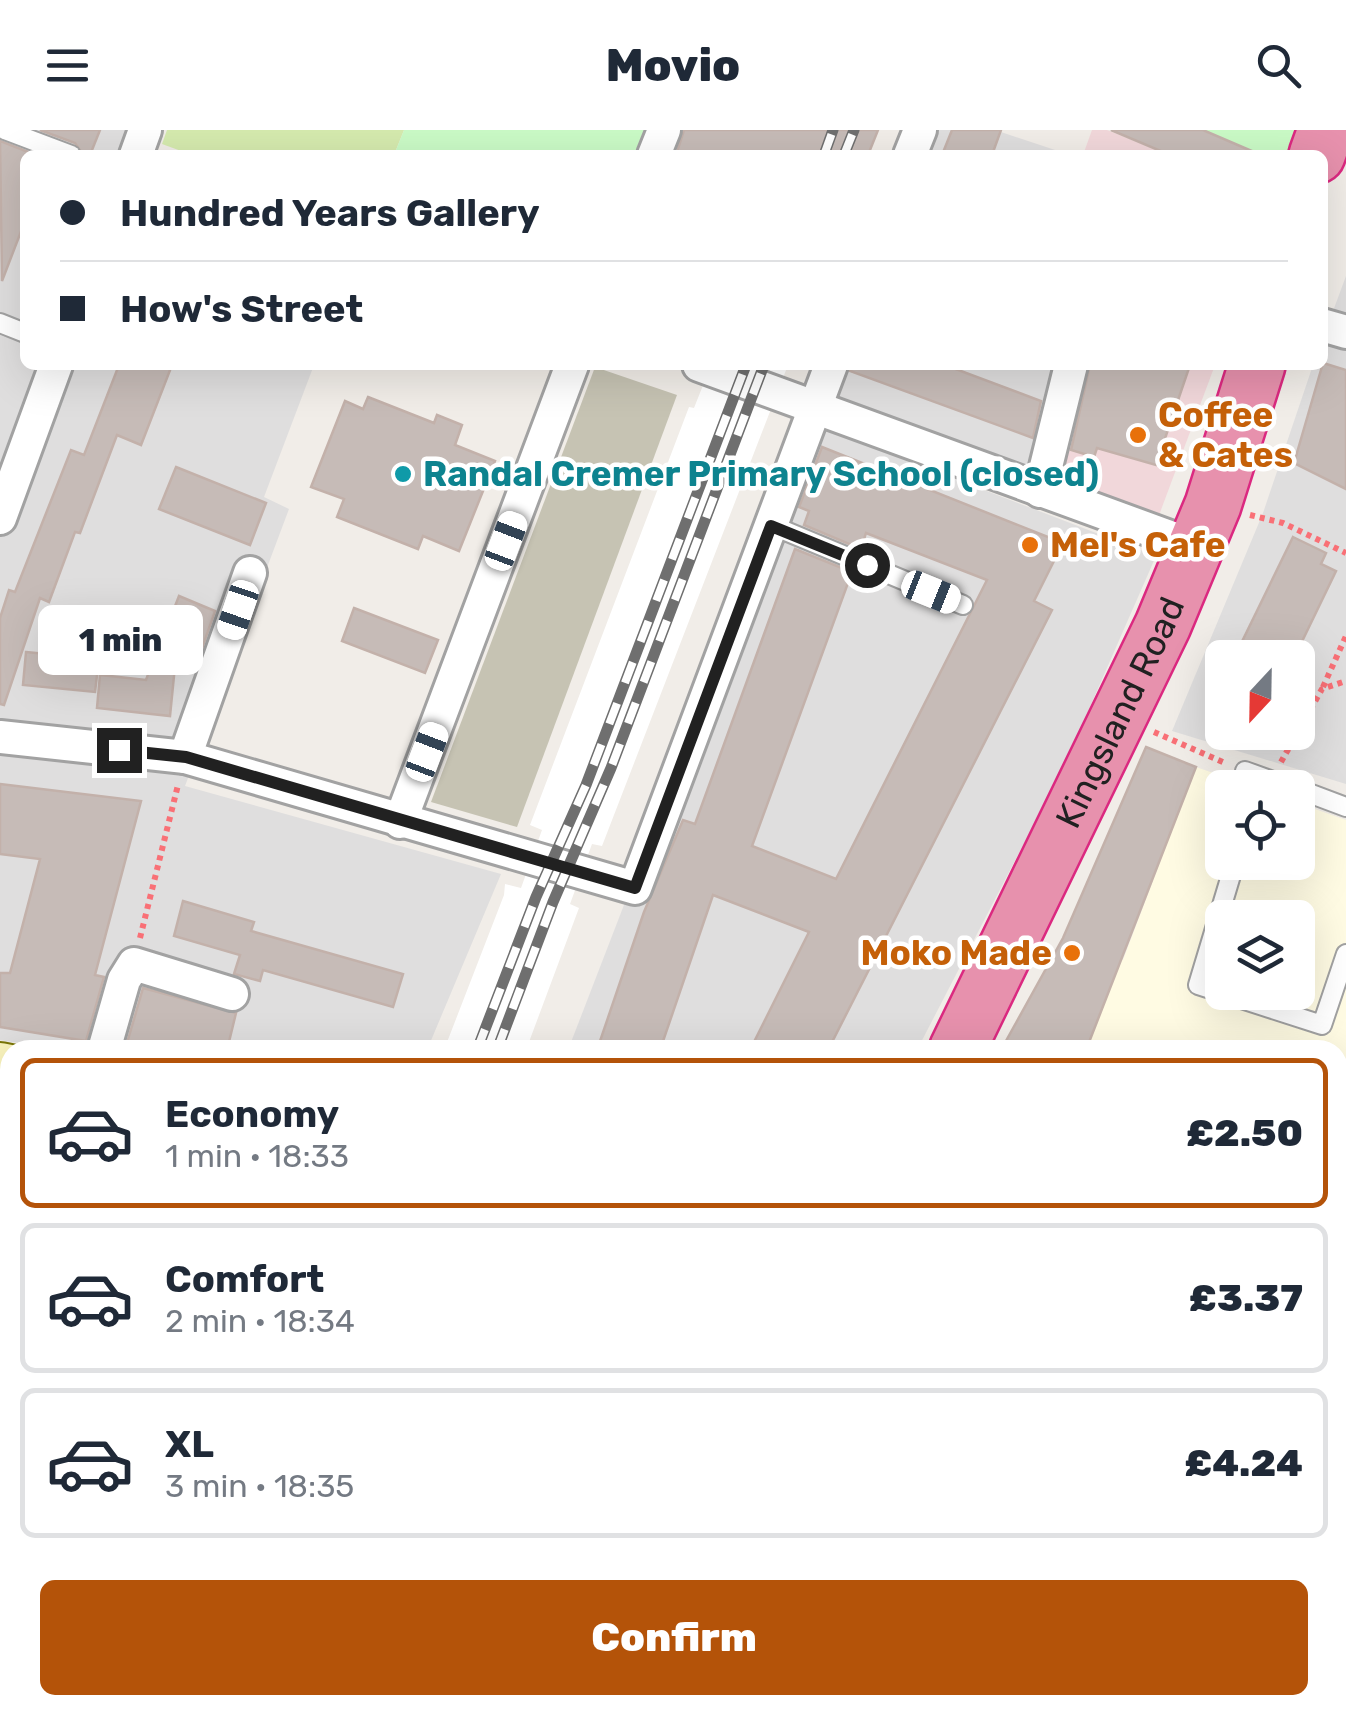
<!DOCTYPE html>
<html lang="en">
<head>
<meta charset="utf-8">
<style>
  body { margin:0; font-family:Rubik,sans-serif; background:#f6f6f7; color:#1f2937; height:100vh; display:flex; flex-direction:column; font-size:38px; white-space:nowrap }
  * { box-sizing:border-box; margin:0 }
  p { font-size:32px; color:#747a83 }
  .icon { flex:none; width:55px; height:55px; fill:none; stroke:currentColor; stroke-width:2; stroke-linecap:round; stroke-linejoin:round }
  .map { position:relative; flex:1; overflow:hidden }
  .sheet { position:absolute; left:0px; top:910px; width:1348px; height:675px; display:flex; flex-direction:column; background:#fff; border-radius:30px 30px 0 0; box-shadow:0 10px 40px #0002 }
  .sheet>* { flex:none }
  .hud { position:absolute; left:20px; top:20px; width:1308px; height:220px; border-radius:15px; box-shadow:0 10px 40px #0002; display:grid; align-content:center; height:220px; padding:0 40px; background:#fff }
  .needle { width:65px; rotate:202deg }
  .buttons { position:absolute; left:1205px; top:510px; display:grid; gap:20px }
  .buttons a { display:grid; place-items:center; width:110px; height:110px; border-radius:15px; background:#fff; box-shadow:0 10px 40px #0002; font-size:50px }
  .end { position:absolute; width:45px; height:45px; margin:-22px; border:12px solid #212121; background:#fff; box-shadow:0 0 0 5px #fff }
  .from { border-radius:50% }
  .bubble { position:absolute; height:70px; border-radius:15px; background:#fff; box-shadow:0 10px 40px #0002; font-size:32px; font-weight:800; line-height:70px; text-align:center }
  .car { position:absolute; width:30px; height:60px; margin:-30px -15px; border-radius:12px; box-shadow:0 0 8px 2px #0007; background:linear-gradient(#fff 24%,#345 0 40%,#fff 0 76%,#345 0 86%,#fff 0) }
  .hud b { display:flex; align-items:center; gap:35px; height:95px; font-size:38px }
  .hud b+b { border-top:2px solid #e0e1e3 }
  .hud i { width:25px; height:25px; background:#1f2937 }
  ul { padding:18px 0 0; list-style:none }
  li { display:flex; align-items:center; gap:30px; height:150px; margin:0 20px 15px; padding:0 20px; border:5px solid #e0e1e3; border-radius:15px }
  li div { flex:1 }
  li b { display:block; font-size:38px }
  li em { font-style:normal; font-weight:800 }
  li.active { border-color:#b45309 }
  li>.icon { width:90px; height:90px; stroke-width:1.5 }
  .primary-button { display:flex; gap:20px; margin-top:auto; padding:20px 40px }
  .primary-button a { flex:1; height:115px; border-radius:15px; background:#b45309; color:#fff; font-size:40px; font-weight:800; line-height:115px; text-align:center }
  header { display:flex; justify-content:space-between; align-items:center; height:130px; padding:0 40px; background:#fff; font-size:45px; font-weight:800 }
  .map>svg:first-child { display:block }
</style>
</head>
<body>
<header><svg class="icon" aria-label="menu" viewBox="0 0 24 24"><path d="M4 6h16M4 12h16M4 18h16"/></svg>Movio<svg class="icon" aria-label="search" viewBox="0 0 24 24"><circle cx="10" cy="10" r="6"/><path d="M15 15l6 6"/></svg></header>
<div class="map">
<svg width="1346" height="1585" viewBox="0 0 1346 1585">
  <rect width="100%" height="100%" fill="#f1ede8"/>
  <!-- residential -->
  <g fill="#dfdede" fill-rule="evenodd">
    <path d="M0 0H135L123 25H25V235H314L264 367 289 379 185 656 501 744 427 920H65L0 910Z"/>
    <path d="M933 0H995L1070 25H924Z"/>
    <path d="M1346 146V654L1172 601 1263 383 1313 235H1322L1323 208ZM1222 528H1298V602H1222Z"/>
    <path d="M845 235H1072L1042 343 833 267Z"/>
    <path d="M810 293 1156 426 1064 636 917 920H568Z"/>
    <path d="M0 971 10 972V1248L0 1245Z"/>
    <path d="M0 1293 10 1295V1575H166L162 1585H0Z"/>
    <path d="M1338 1359H1346V1585H822L825 1575H1338Z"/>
  </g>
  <!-- commercial -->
  <g fill="#f1d7da">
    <path d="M1092 0H1107L1170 25H1083Z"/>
    <path d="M1072 235H1215L1158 388 1042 343Z"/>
    <path d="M284 1575H607L602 1585H279Z"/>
    <path d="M695 1575H794L789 1585H691Z"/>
  </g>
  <!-- education -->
  <path fill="#fffbe3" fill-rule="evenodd" d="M1196 637 1254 657 1222 658V732H1298V673L1346 690V1327L1338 1326V920H1001L1063 808 1123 830ZM1222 788H1298V862H1222Z"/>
  <!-- construction -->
  <path fill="#c6c3b3" d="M595 237 677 265 517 697 431 672Z"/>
  <!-- grass -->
  <path fill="#d5eaae" d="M167 0H404L394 25H192L162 14Z"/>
  <!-- park -->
  <g fill="#cafac6">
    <path d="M404 0H644L634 25H394Z"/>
    <path d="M1203 0H1302L1293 25H1221Z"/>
  </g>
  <!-- pier -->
  <g fill="#fff">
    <path d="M711 235H788L602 716 592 714 570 774 579 778 526 920H444L504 765 505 754 521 758 542 700 530 695 689 277 694 278Z"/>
    <path d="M188 1575H271L267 1585H184Z"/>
  </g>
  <!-- building -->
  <g fill="#c6bbb7" stroke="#c3b1aa" stroke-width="2.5">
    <path d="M40 0H100L90 25H83L75 13Z"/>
    <path d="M684 0H878L868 25H676Z"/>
    <path d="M952 0H1001L992 25H942Z"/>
    <path d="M1111 0H1203L1261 25H1170Z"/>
    <path d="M0 11 36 25H25V91L2 151Z"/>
    <path d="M1323 233 1346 240V359L1294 333Z"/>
    <path d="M119 235H172L141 315 117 305 80 403 75 402 49 472 40 468 4 575 0 574V488L9 460 15 462 71 320 84 325Z"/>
    <path d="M851 235H945L1041 271 1033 308 850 241Z"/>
    <path d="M1090 235H1190L1156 335 1097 318 1094 327 1071 320Z"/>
    <path d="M368 267 434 293 437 285 462 295 455 315 495 331 459 421 423 406 418 419 337 387 344 369 311 357 345 271 363 279Z"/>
    <path d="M822 317 1063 413 1034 471 1052 480 828 920H750L809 802 713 765 660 920H597L644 782 683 690 695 694 795 419 852 442 752 716 836 749 987 450 866 403 861 419 804 395 809 381 799 377Z"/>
    <path d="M176 337 266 373 250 415 159 379Z"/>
    <path d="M1293 407 1326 423 1321 434 1336 441 1294 528H1234Z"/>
    <path d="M179 466 215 481 198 530 160 515Z"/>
    <path d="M354 478 438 510 425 543 342 511Z"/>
    <path d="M26 522 99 529 95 562 23 555Z"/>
    <path d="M152 534 175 536 170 586 97 578 100 545 146 550Z"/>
    <path d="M1146 617 1196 637 1086 920H1001L1063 808Z"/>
    <path d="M0 654 141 671 95 845 104 847 86 911 0 897V843H10L40 729 0 724Z"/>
    <path d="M183 771 254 792 251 801 403 844 393 877 263 840 260 851 234 844 240 825 174 806Z"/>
    <path d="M143 858 236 883 227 920H125Z"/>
  </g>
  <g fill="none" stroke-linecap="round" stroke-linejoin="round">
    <defs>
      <g id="lane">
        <path d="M5 0 71 25"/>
        <path d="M0 193 25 203"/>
        <path d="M771 395 963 475"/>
        <path d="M1245 641 1292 658"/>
        <path d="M1298 659 1346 677"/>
        <path d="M1235 732 1198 855 1322 895 1346 824"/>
        <path d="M1338 1159 1346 1162"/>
        <path d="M285 1585 289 1575"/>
        <path d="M818 1585 822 1575"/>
      </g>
      <g id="street">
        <path d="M136 25 145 0"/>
        <path d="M654 25 664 0"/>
        <path d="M910 25 920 0"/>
        <path d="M1322 195 1346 202"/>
        <path d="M699 235 1197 417"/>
        <path d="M1040 361 1071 235"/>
        <path d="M0 388 56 235"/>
        <path d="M0 607 185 627 635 758 831 235"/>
        <path d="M185 627 250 443"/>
        <path d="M400 692 572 235"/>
        <path d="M104 920 124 850 134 834 232 864"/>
        <path d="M0 1544 10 1547"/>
        <path d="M108 1575 143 1585"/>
        <path d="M1160 1585 1162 1575"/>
      </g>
      <g id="secondary">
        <path d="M0 937 10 939"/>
        <path d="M0 1268 10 1271"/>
        <path d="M1338 1348 1346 1349"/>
      </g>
      <g id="highway">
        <path d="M1317 25 1326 0"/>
        <path id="s1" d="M957 920 1163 495 1213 375 1257 235"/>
        <path d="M645 1585 650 1575"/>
      </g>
    </defs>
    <!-- lane casing -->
    <use href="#lane" stroke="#a2a2a2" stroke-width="22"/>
    <!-- street casing -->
    <use href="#street" stroke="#a2a2a2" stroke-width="38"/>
    <!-- secondary casing -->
    <use href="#secondary" stroke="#7a7606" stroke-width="52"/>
    <!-- highway casing -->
    <use href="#highway" stroke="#db2980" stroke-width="60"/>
    <!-- path -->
    <g stroke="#f97076" stroke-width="6" stroke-dasharray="5 5" stroke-linecap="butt">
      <path d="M1250 385 1283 393 1346 423"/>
      <path d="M1323 557 1346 506"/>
      <path d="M1154 602 1225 633"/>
      <path d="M1281 632 1322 559 1346 551"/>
      <path d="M140 808 178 655"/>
      <path d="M900 1575 904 1585"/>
    </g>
    <!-- lane -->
    <use href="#lane" stroke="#fff" stroke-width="18"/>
    <!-- street -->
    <use href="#street" stroke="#fff" stroke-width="32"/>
    <!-- secondary -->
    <use href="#secondary" stroke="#faf4bd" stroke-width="48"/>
    <!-- highway -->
    <use href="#highway" stroke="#e791ad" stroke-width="55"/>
    <defs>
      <g id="rail">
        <path d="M824 25 833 0"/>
        <path d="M844 25 854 0"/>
        <path d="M477 920 536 767 586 655 746 235"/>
        <path d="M497 920 553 772 611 638 764 235"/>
        <path d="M220 1585 224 1575"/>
        <path d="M238 1585 243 1575"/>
      </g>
    </defs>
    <!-- rail casing -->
    <use href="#rail" stroke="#6f6f6f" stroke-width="11"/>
    <!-- rail -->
    <use href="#rail" stroke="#fff" stroke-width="8" stroke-dasharray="22" stroke-linecap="butt"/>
  </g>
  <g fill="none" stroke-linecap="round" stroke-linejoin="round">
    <!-- route -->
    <path stroke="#212121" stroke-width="12" d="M119 620 186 627 635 758 771 396 867 435"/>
  </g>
  <!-- markers -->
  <g fill="#e8710a" stroke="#fff" stroke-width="4">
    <circle cx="1138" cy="305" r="10"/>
    <circle cx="1030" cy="415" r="10"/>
    <circle cx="1072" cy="823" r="10"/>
  </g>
  <circle fill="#0f9aa8" stroke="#fff" stroke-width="4" cx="403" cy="344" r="10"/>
  <g text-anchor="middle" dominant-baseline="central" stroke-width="9" stroke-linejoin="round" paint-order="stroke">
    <!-- food labels -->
    <g font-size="35" font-weight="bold" fill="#c56008" stroke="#fff" text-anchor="start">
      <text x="1158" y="285">Coffee<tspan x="1158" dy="40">&amp; Cates</tspan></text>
      <text x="1050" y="415">Mel's Cafe</text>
      <text x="1052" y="823" text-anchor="end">Moko Made</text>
    </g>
    <!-- culture labels -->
    <g font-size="35" font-weight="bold" fill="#0d838f" stroke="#fff" text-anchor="start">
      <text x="423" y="344">Randal Cremer Primary School (closed)</text>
    </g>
    <!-- street labels -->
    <g font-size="35" fill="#212121" stroke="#fff">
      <text stroke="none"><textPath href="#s1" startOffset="375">Kingsland Road</textPath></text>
    </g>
  </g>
</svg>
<div class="buttons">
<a><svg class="needle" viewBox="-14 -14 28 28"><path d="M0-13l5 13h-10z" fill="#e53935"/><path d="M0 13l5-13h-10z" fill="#747a83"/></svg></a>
<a><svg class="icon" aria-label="locate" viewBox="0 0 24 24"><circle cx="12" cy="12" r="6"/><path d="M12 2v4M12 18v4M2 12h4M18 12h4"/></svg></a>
<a><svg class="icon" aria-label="layers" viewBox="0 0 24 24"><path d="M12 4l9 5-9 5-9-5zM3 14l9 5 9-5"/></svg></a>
</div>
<i class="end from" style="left:867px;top:435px"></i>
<i class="end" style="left:119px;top:620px"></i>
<div class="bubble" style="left:38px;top:475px;width:165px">1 min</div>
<i class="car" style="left:506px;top:411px;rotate:21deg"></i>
<i class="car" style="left:931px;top:462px;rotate:112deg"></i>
<i class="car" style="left:238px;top:480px;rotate:199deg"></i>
<i class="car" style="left:427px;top:622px;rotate:21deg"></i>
<div class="hud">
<b><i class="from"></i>Hundred Years Gallery</b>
<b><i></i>How's Street</b>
</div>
<section class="sheet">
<ul>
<li class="active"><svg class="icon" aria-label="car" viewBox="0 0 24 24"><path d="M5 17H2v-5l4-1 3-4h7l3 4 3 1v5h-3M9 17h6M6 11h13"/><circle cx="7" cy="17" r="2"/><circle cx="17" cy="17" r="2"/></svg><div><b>Economy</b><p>1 min · 18:33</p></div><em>£2.50</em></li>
<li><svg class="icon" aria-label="car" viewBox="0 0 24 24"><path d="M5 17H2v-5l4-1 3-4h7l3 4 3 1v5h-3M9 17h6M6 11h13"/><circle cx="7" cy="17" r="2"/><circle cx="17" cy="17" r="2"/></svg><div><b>Comfort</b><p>2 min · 18:34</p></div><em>£3.37</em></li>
<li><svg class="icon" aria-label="car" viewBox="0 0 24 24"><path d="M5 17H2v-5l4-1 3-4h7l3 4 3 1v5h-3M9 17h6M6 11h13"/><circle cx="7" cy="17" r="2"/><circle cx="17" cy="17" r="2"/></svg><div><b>XL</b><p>3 min · 18:35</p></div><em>£4.24</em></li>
</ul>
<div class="primary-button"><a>Confirm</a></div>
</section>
</div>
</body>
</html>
